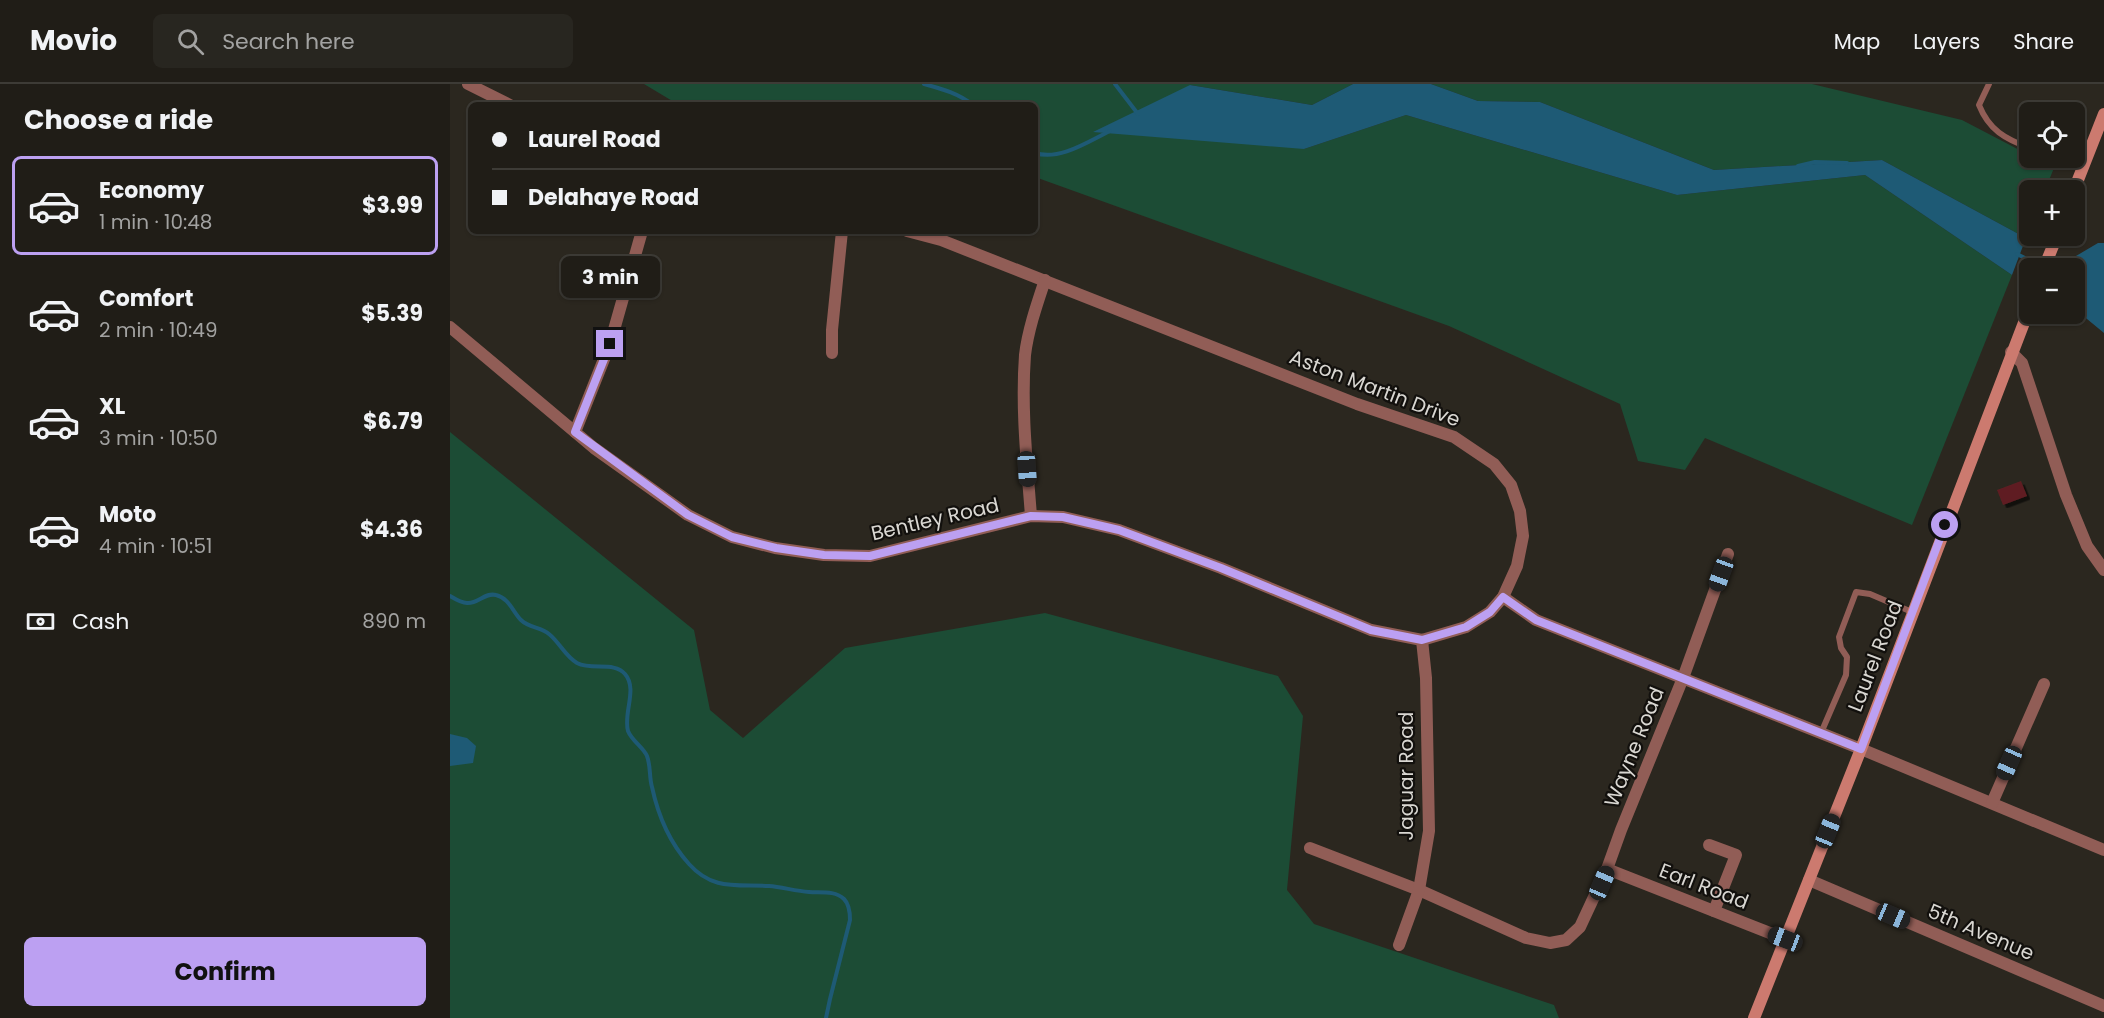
<!DOCTYPE html>
<html lang="en">
<head>
<meta charset="utf-8">
<style>
  body { margin:0; font-family:Poppins,sans-serif; background:#282620; color:#f1f3f6; height:100vh; display:flex; flex-direction:column; font-size:22px; white-space:nowrap }
  * { box-sizing:border-box; margin:0 }
  p { font-size:20px; color:#a2a2a1 }
  .icon { flex:none; width:33px; height:33px; fill:none; stroke:currentColor; stroke-width:2; stroke-linecap:round; stroke-linejoin:round }
  .map { position:relative; flex:1; overflow:hidden }
  .panel { display:flex; flex-direction:column; background:#201d17; width:450px }
  .panel>* { flex:none }
  .guide { position:absolute; left:18px; top:18px; width:570px; height:132px; border-radius:9px; box-shadow:0 2px 4px #0004,0 0 0 2px #3d3b36; display:grid; align-content:center; height:132px; padding:0 24px; background:#201d17 }
  .buttons { position:absolute; left:1569px; top:18px; display:grid; gap:12px }
  .buttons a { display:grid; place-items:center; width:66px; height:66px; border-radius:9px; background:#201d17; box-shadow:0 2px 4px #0004,0 0 0 2px #3d3b36; font-size:30px }
  .end { position:absolute; width:27px; height:27px; margin:-14px; border:8px solid #bca0f2; background:#111; box-shadow:0 0 0 3px #111 }
  .from { border-radius:50% }
  .bubble { position:absolute; height:42px; border-radius:9px; background:#201d17; box-shadow:0 2px 4px #0004,0 0 0 2px #3d3b36; font-size:20px; font-weight:700; line-height:42px; text-align:center }
  .car { position:absolute; width:18px; height:36px; margin:-18px -9px; border-radius:8px; box-shadow:0 0 4px 2px #0007; background:linear-gradient(#222 24%,#8ab4d8 0 40%,#222 0 76%,#8ab4d8 0 86%,#222 0) }
  .guide b { display:flex; align-items:center; gap:21px; height:57px; font-size:22px }
  .guide b+b { border-top:2px solid #3d3b36 }
  .guide i { width:15px; height:15px; background:#f1f3f6 }
  ul { padding:0; list-style:none }
  li { display:flex; align-items:center; gap:18px; height:99px; margin:0 12px 9px; padding:0 12px; border:3px solid transparent; border-radius:9px }
  li div { flex:1 }
  li b { display:block; font-size:22px }
  li em { font-style:normal; font-weight:700 }
  li.selected { border-color:#bca0f2 }
  li>.icon { width:54px; height:54px; stroke-width:1.5 }
  h2 { padding:0 24px; font-size:27px; line-height:72px }
  .pay { display:flex; align-items:center; gap:15px; height:66px; padding:0 24px; font-size:22px }
  .pay p { margin-inline-start:auto }
  .primary-button { display:flex; gap:12px; margin-top:auto; padding:12px 24px }
  .primary-button a { flex:1; height:69px; border-radius:9px; background:#bca0f2; color:#111; font-size:24px; font-weight:700; line-height:69px; text-align:center }
  header { display:flex; align-items:center; gap:36px; box-sizing:border-box; height:84px; padding:0 30px; background:#201d17; border-bottom:2px solid #3d3b36 }
  header strong { font-size:28px }
  nav { display:flex; gap:33px; margin-inline-start:auto; font-size:21px }
  .search { width:420px; height:54px; background:#282620; display:flex; align-items:center; gap:15px; box-sizing:border-box; padding:0 21px; border-radius:9px; color:#a2a2a1; font-size:22px }
  main { display:flex; flex:1; min-height:0 }
  .map>svg:first-child { display:block }
</style>
</head>
<body>
<header>
<strong>Movio</strong>
<div class="search"><svg class="icon" aria-label="search" viewBox="0 0 24 24"><circle cx="10" cy="10" r="6"/><path d="M15 15l6 6"/></svg>Search here</div>
<nav><a>Map</a><a>Layers</a><a>Share</a></nav>
</header>
<main>
<section class="panel">
<h2>Choose a ride</h2>
<ul>
<li class="selected"><svg class="icon" aria-label="car" viewBox="0 0 24 24"><path d="M5 17H2v-5l4-1 3-4h7l3 4 3 1v5h-3M9 17h6M6 11h13"/><circle cx="7" cy="17" r="2"/><circle cx="17" cy="17" r="2"/></svg><div><b>Economy</b><p>1 min · 10:48</p></div><em>$3.99</em></li>
<li><svg class="icon" aria-label="car" viewBox="0 0 24 24"><path d="M5 17H2v-5l4-1 3-4h7l3 4 3 1v5h-3M9 17h6M6 11h13"/><circle cx="7" cy="17" r="2"/><circle cx="17" cy="17" r="2"/></svg><div><b>Comfort</b><p>2 min · 10:49</p></div><em>$5.39</em></li>
<li><svg class="icon" aria-label="car" viewBox="0 0 24 24"><path d="M5 17H2v-5l4-1 3-4h7l3 4 3 1v5h-3M9 17h6M6 11h13"/><circle cx="7" cy="17" r="2"/><circle cx="17" cy="17" r="2"/></svg><div><b>XL</b><p>3 min · 10:50</p></div><em>$6.79</em></li>
<li><svg class="icon" aria-label="car" viewBox="0 0 24 24"><path d="M5 17H2v-5l4-1 3-4h7l3 4 3 1v5h-3M9 17h6M6 11h13"/><circle cx="7" cy="17" r="2"/><circle cx="17" cy="17" r="2"/></svg><div><b>Moto</b><p>4 min · 10:51</p></div><em>$4.36</em></li>
</ul>
<div class="pay"><svg class="icon" aria-label="cash" viewBox="0 0 24 24"><path d="M3 7h18v10H3z"/><circle cx="12" cy="12" r="2"/></svg>Cash<p>890 m</p></div>
<div class="primary-button"><a>Confirm</a></div>
</section>
<div class="map">
<svg width="1654" height="934" viewBox="0 0 1654 934">
  <defs>
    <filter id="shadow"><feDropShadow dx="3.5" dy="3.5" stdDeviation="0" flood-color="#0009"/></filter>
  </defs>
  <rect width="100%" height="100%" fill="#2b271f"/>
  <!-- green -->
  <g fill="#1c4c35">
    <path d="M194 0H903L862 21 740 1 854 65 956 31 1227 111 1415 91 1562 191 1462 441 1255 354 1235 386 1188 377 1170 320 999 242 585 93V21H229Z"/>
    <path d="M981 0H1362L1512 36 1579 71 1580 74H1584L1604 84 1595 106H1580L1579 145 1576 154 1432 76 1264 86 1090 18 1028 17Z"/>
    <path d="M0 348 244 546 260 626 293 654 395 564 595 529 828 592 853 632 837 806 864 840 1104 921 1109 934H0Z"/>
  </g>
  <!-- water -->
  <g fill="#1e5a75">
    <path d="M903 0H981L1028 17 1090 18 1264 86 1432 76 1576 154 1562 191 1415 91 1227 111 956 31 854 65 643 48 740 1 862 21Z"/>
    <path d="M1648 159H1654V249L1631 230 1625 227 1624 184H1608L1611 178 1626 172Z"/>
    <path d="M0 650 17 654 26 662 23 679 0 682Z"/>
  </g>
  <g fill="none" stroke-linecap="round" stroke-linejoin="round">
    <!-- stream -->
    <g stroke="#1e5a75" stroke-width="4">
      <path d="M474 0C492 5 508 9 523 21"/>
      <path d="M665 0 688 30"/>
      <path d="M585 69C610 77 639 57 660 47"/>
      <path d="M1348 82 1365 78 1397 79"/>
      <path d="M1567 170 1592 183"/>
      <path d="M0 512C5 515 11 519 17 519 28 520 35 508 46 511 59 514 63 528 71 536 79 544 91 543 99 550 110 559 115 572 127 579 142 587 164 577 175 590 188 605 173 629 178 647 182 657 193 663 197 672 201 683 199 693 202 703 208 731 220 759 239 780 263 807 287 800 319 802 332 803 345 807 359 808 370 809 385 806 394 815 399 820 400 828 400 836L380 915 376 934"/>
    </g>
  </g>
  <!-- building -->
  <path fill="#5e1e21" filter="url(#shadow)" d="M1571 397 1577 412 1553 421 1547 406Z"/>
  <g fill="none" stroke-linecap="round" stroke-linejoin="round">
    <!-- service -->
    <g stroke="#915d56" stroke-width="6">
      <path d="M1539 0 1529 21C1539 46 1555 55 1580 64"/>
      <path d="M1607 74 1633 83"/>
      <path d="M1371 649 1396 591 1397 573 1391 564 1389 553 1406 508 1420 510 1462 528"/>
    </g>
    <!-- minor -->
    <g stroke="#915d56" stroke-width="12">
      <path d="M18 0 60 21"/>
      <path d="M0 243 144 364 238 431 282 453 325 464 374 471 420 472 581 432 613 433 669 446 771 484 921 546 972 556 1016 543 1040 528 1053 513 1067 482 1073 452 1070 427 1061 401 1044 380 1004 353 907 320 491 156 457 147"/>
      <path d="M382 269V246L392 147"/>
      <path d="M125 348 160 260 192 147"/>
      <path d="M581 432C577 379 571 325 575 271 578 246 587 220 595 196"/>
      <path d="M1053 513 1086 536 1411 665 1654 766"/>
      <path d="M1542 719 1594 600"/>
      <path d="M1259 761 1286 771 1264 827"/>
      <path d="M860 764 969 806 1076 854 1100 859 1116 856 1130 843 1157 785 1171 746 1233 594 1278 470"/>
      <path d="M1157 785 1335 855"/>
      <path d="M1359 796 1654 922"/>
      <path d="M949 861 969 806 979 747 976 594 972 556"/>
    </g>
    <!-- tertiary -->
    <path stroke="#915d56" stroke-width="12" d="M1561 268 1572 279 1616 411 1637 462 1654 486"/>
    <!-- secondary -->
    <g stroke="#cc7a6f" stroke-width="12">
      <path d="M1624 106 1654 30"/>
      <path d="M1594 184 1607 152"/>
      <path d="M1304 934 1411 665 1580 223"/>
    </g>
  </g>
  <g fill="none" stroke-linecap="round" stroke-linejoin="round">
    <!-- route -->
    <path stroke="#bca0f2" stroke-width="8" d="M160 260 125 348 238 431 282 453 326 464 374 471 420 472 581 432 613 433 669 446 771 484 921 546 972 556 1016 543 1040 528 1053 513 1086 536 1411 665 1495 441"/>
  </g>
  <g text-anchor="middle" dominant-baseline="central" stroke-width="4.5" stroke-linejoin="round" paint-order="stroke">
    <!-- street labels -->
    <g font-size="20" fill="#d9d7d2" stroke="#12100d">
      <text transform="translate(925 304) rotate(21)">Aston Martin Drive</text>
      <text transform="translate(485 435) rotate(-13)">Bentley Road</text>
      <text transform="translate(1425 572) rotate(-69)">Laurel Road</text>
      <text transform="translate(1184 663) rotate(-68)">Wayne Road</text>
      <text transform="translate(956 692) rotate(-90)">Jaguar Road</text>
      <text transform="translate(1254 802) rotate(21)">Earl Road</text>
      <text transform="translate(1531 848) rotate(23)">5th Avenue</text>
    </g>
  </g>
</svg>
<div class="buttons">
<a><svg class="icon" aria-label="locate" viewBox="0 0 24 24"><circle cx="12" cy="12" r="6"/><path d="M12 2v4M12 18v4M2 12h4M18 12h4"/></svg></a>
<a>+</a>
<a>−</a>
</div>
<i class="end from" style="left:1495px;top:441px"></i>
<i class="end" style="left:160px;top:260px"></i>
<div class="bubble" style="left:111px;top:172px;width:99px">3 min</div>
<i class="car" style="left:577px;top:385px;rotate:176deg"></i>
<i class="car" style="left:1271px;top:490px;rotate:200deg"></i>
<i class="car" style="left:1559px;top:679px;rotate:204deg"></i>
<i class="car" style="left:1378px;top:747px;rotate:22deg"></i>
<i class="car" style="left:1152px;top:799px;rotate:23deg"></i>
<i class="car" style="left:1443px;top:832px;rotate:113deg"></i>
<i class="car" style="left:1335px;top:855px;rotate:291deg"></i>
<div class="guide">
<b><i class="from"></i>Laurel Road</b>
<b><i></i>Delahaye Road</b>
</div>
</div>
</main>
</body>
</html>
